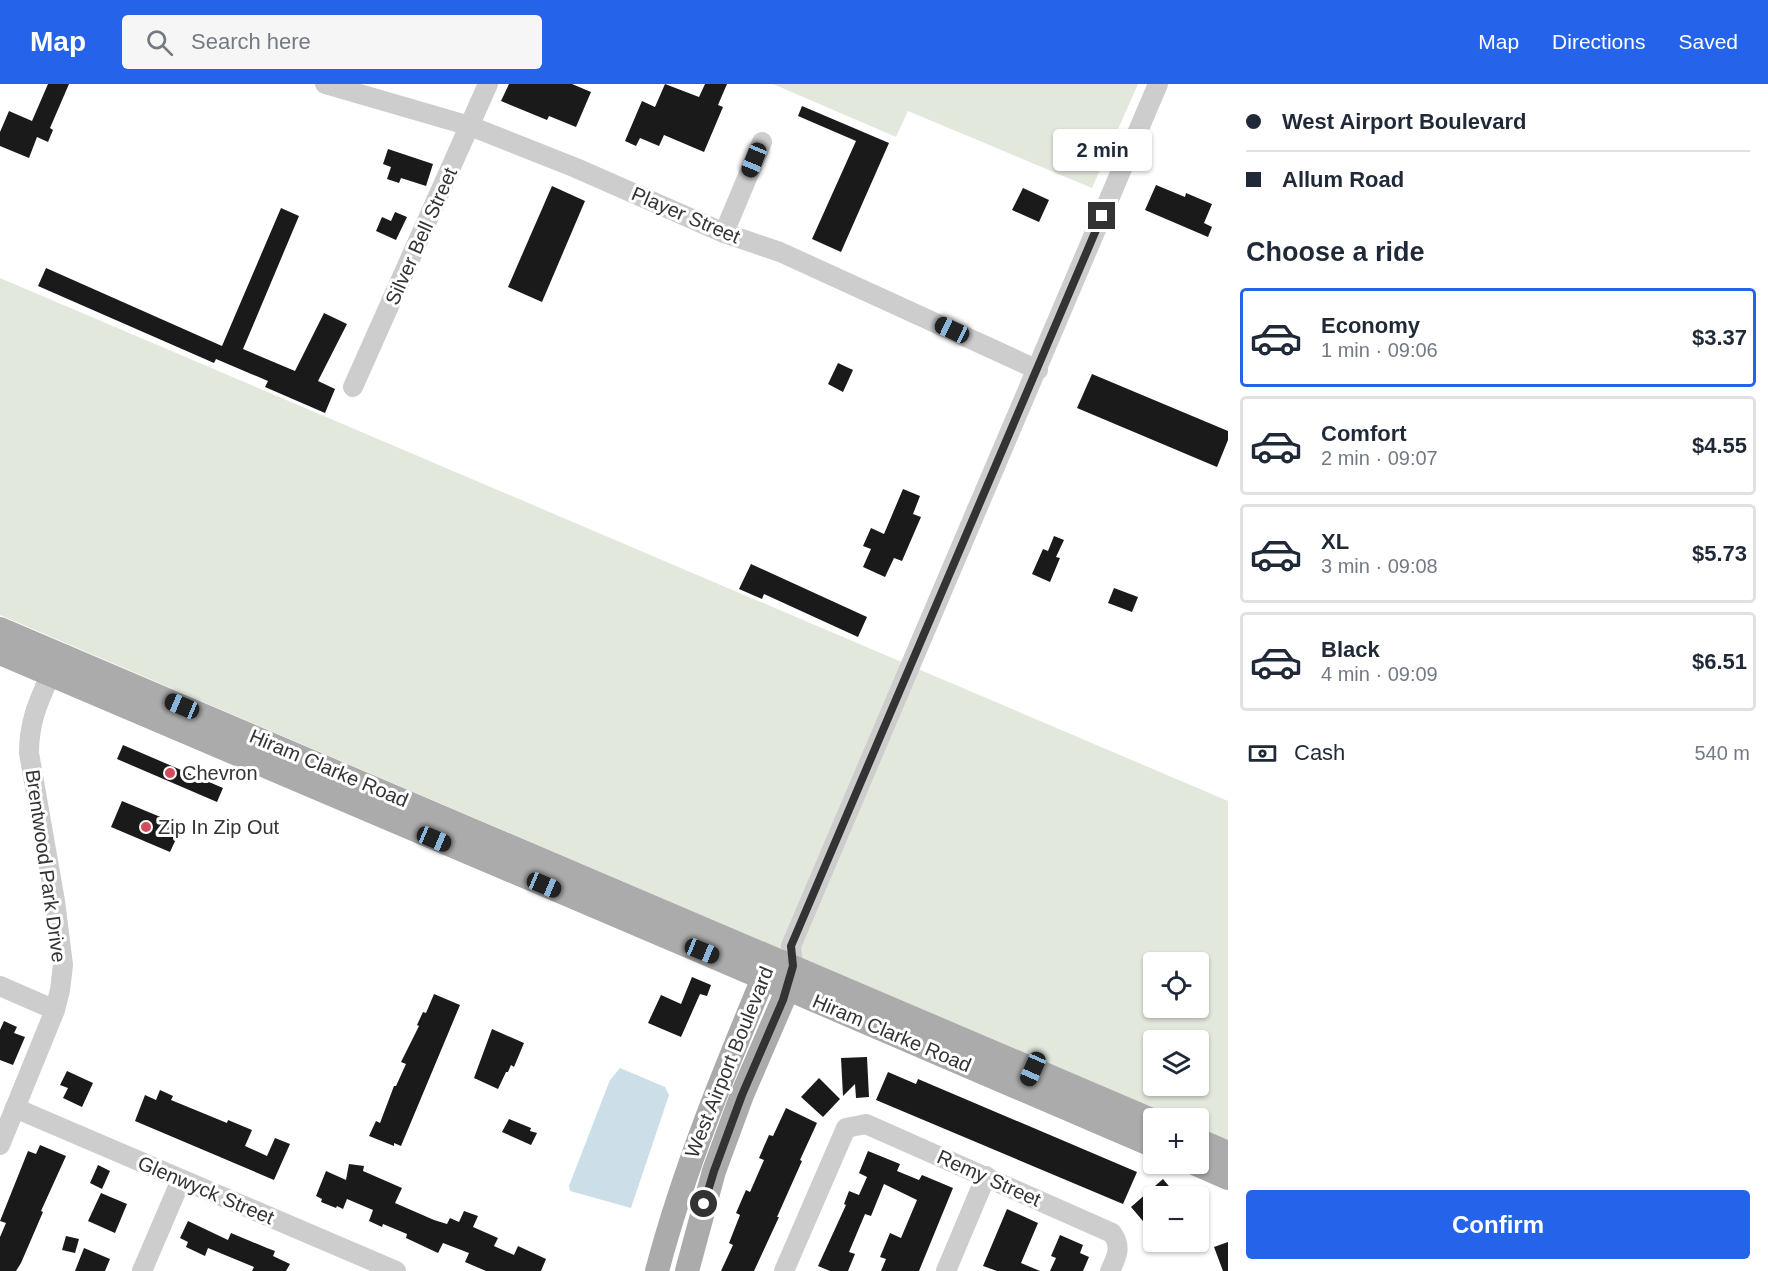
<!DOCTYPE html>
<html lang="en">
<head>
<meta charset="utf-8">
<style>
  body { margin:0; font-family:Arial,sans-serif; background:#f6f6f7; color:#1f2937; height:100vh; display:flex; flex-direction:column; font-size:22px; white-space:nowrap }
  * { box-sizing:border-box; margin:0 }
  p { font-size:20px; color:#747a83 }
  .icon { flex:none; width:33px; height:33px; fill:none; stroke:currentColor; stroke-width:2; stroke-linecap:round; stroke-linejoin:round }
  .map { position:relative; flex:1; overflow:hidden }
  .side { display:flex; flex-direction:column; background:#fff; width:540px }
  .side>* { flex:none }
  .guide { display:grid; align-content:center; height:132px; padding:0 18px; background:#fff }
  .tools { position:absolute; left:1143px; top:868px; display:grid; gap:12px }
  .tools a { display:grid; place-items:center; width:66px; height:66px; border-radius:6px; background:#fff; box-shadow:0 2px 4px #0004; font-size:30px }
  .end { position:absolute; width:27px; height:27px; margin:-14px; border:8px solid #333; background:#fff; box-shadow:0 0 0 3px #fff }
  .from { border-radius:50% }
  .bubble { position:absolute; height:42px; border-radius:6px; background:#fff; box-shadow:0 2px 4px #0004; font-size:20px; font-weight:700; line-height:42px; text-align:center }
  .car { position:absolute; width:18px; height:36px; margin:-18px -9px; border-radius:8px; box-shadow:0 0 4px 2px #0007; background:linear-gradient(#222 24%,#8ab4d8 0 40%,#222 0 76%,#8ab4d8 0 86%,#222 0) }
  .guide b { display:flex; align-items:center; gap:21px; height:57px; font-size:22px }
  .guide b+b { border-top:2px solid #e0e1e3 }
  .guide i { width:15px; height:15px; background:#1f2937 }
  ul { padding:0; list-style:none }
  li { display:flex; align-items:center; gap:18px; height:99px; margin:0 12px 9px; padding:0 6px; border:3px solid #e0e1e3; border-radius:6px }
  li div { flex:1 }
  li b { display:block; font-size:22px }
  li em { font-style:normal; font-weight:700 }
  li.selected { border-color:#2563eb }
  li>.icon { width:54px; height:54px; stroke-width:1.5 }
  h2 { padding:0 18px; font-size:27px; line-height:72px }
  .pay { display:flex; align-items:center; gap:15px; height:66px; padding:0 18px; font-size:22px }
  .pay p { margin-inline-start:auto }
  .primary-button { display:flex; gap:12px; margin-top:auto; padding:12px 18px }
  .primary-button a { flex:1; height:69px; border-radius:6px; background:#2563eb; color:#fff; font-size:24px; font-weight:700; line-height:69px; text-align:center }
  header { display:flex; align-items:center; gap:36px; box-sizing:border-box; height:84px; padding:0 30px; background:#2563eb; color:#fff }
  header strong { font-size:28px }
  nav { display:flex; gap:33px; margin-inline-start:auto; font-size:21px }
  .search { width:420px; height:54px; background:#f6f6f7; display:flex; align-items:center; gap:15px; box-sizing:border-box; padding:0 21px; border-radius:6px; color:#747a83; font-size:22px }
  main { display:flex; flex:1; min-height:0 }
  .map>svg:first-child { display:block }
</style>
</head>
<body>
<header>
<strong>Map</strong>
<div class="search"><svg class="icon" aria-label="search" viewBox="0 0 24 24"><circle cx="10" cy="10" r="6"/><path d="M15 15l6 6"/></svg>Search here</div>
<nav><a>Map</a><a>Directions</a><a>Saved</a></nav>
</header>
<main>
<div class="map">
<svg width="1228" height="1187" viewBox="0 0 1228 1187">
  <rect width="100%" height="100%" fill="#fff"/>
  <!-- green -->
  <g fill="#e3e8dd" fill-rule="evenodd">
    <path d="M773 0H1138L1092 104 908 27 896 53Z"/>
    <path d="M0 194 1228 717V1057L1199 1044 1198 1035H1178L0 531ZM1154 879H1198V924H1154ZM1154 957H1198V1002H1154Z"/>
  </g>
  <!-- water -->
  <path fill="#ccdee7" d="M620 984 665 1003 669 1011 631 1124 570 1107 569 1102 610 996Z"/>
  <!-- building -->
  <g fill="#1a1a1a">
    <path d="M48 0H69L50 44 53 46 48 58 37 53 29 74 0 62V48L9 27 32 37Z"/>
    <path d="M509 0H572L591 8 576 43 549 32 547 36 501 17Z"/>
    <path d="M665 0 699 13 705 0H727L718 21 723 23 704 68 664 51 659 62 640 54 636 62 625 57 642 17 655 23Z"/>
    <path d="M802 22 889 59 841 168 812 155 856 57 798 32Z"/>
    <path d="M388 65 433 80 426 102 401 94 399 99 387 95 391 83 383 80Z"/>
    <path d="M1156 101 1185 113 1186 109 1212 120 1204 139 1212 143 1208 153 1145 126Z"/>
    <path d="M552 102 585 117 542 218 508 203Z"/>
    <path d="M1023 104 1049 116 1039 138 1012 126Z"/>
    <path d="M281 124 299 132 243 265 295 287 324 229 347 240 318 297 335 305 325 329 265 303 268 297 216 275 214 279 38 202 46 184 222 262Z"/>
    <path d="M395 128 407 133 396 156 376 147 382 133 391 137Z"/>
    <path d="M838 279 853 286 843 308 828 300Z"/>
    <path d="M1092 290 1228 347V356L1217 383 1077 324Z"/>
    <path d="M903 405 920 412 913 430 921 433 902 477 894 474 885 493 863 483 871 465 863 462 871 444 884 450Z"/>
    <path d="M1054 452 1064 456 1056 473 1060 474 1050 498 1032 490 1043 465 1048 467Z"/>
    <path d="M751 480 867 533 858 553 764 510 762 515 739 505Z"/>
    <path d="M1114 504 1138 513 1132 528 1108 519Z"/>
    <path d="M123 661 223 704 217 718 117 675Z"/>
    <path d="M122 717 182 742 170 768 111 743Z"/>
    <path d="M692 893 711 901 707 912 700 910 681 953 648 939 661 911 681 920Z"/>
    <path d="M434 910 460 921 401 1062 394 1059V1062L369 1052 376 1037 380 1039 394 1002H396L406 980 401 978 419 942 417 941 423 928 426 929Z"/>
    <path d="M4 937 17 943 14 949 25 953 13 981 0 976V946Z"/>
    <path d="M492 945 524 959 514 983 511 981 508 988H506L498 1005 474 994Z"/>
    <path d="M867 973 869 1013 856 1014 855 1000 843 1012 841 974Z"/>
    <path d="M67 987 93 999 82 1023 63 1014 68 1004 60 1001Z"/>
    <path d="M888 988 916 1000 918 995 1137 1088 1123 1120 876 1016Z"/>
    <path d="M819 994 840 1015 823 1033 801 1013Z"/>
    <path d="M160 1006 173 1012 171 1016 227 1039 228 1036 252 1046 245 1062 267 1072 275 1054 290 1060 274 1096 135 1037 145 1011 156 1016Z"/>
    <path d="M786 1024 817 1039 800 1076 802 1077 777 1133H779L754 1187H721L733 1161 729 1159 740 1131 736 1129 746 1106 750 1108 764 1076 759 1074 769 1051 773 1052Z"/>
    <path d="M509 1035 531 1044 530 1047 537 1049 531 1061 502 1048Z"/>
    <path d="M40 1061 66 1072 41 1127 43 1128 21 1179 16 1187H0V1153L6 1139 0 1137 28 1067 36 1070Z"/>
    <path d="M868 1067 900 1080 897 1087 919 1096 922 1091 953 1104 919 1187H881L886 1175 880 1173 890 1149 901 1154 917 1116 884 1100 871 1132 865 1130 849 1168 855 1170 848 1187H830L818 1182 846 1121 844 1120 849 1107 859 1111 867 1093 859 1089Z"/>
    <path d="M349 1080 364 1082 363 1087 402 1104 395 1119 434 1136 447 1140 450 1134 459 1138 464 1127 478 1132 473 1143 498 1154 494 1162 514 1171 518 1162 546 1175 541 1187H486L465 1178 469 1169 443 1159 438 1169 406 1154 407 1150 383 1140 382 1143 369 1137 373 1126 347 1115 343 1125 337 1122 336 1124 321 1118 322 1115 316 1112 326 1087 346 1096Z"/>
    <path d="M98 1081 110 1087 102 1105 90 1099Z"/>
    <path d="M1163 1095 1178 1113H1154V1150L1131 1123Z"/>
    <path d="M101 1109 127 1120 115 1149 88 1137Z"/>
    <path d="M1007 1125 1038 1139 1021 1179 1040 1187H997L983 1182Z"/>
    <path d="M188 1137 228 1156 231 1149 267 1164 275 1167 273 1172 290 1180 286 1187H252L254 1183 208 1164 205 1172 186 1163 188 1158 180 1154Z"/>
    <path d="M1060 1151 1083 1161 1080 1169 1089 1173 1083 1187H1050L1056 1174 1051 1172Z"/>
    <path d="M66 1152 79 1155 75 1169 62 1166Z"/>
    <path d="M1228 1158V1187H1223L1214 1163Z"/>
    <path d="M84 1164 110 1175 105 1187H75Z"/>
  </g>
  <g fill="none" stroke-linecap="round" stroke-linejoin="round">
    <!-- minor -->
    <g stroke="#cdcdcd" stroke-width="20">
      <path d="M325 0 470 42 576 84 724 149 780 168 1038 286"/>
      <path d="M724 149 762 58"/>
      <path d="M353 303 488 0"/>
      <path d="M793 882 791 862 1158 0"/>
      <path d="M0 902 55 926"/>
      <path d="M15 1024 396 1187"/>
      <path d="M0 1061 55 926 60 906 63 881 55 817 29 669C29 632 42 611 56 578"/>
      <path d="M142 1187 181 1096"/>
      <path d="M784 1187 846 1044 866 1040 1112 1149C1122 1163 1117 1172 1110 1187"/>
      <path d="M946 1187 986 1092"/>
    </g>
    <!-- major -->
    <g stroke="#ababab" stroke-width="24">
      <path d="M0 545 1154 1037"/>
      <path d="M0 569C385 733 770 896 1154 1062"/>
      <path d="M1198 1056 1228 1069"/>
      <path d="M1196 1080 1228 1094"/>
      <path d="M657 1187C685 1081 727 981 769 880"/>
      <path d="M687 1187 714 1087 742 1011 783 916 791 890"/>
    </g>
  </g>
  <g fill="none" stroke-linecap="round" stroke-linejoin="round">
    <!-- route -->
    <path stroke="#333" stroke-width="8" d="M704 1120 714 1087 742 1011 783 916 793 882 791 862 1102 132"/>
  </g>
  <!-- markers -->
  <g fill="#d34c5c" stroke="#fff" stroke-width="2">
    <circle cx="170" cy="689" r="6"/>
    <circle cx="146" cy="743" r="6"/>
  </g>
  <g text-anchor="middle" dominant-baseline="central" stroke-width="6" stroke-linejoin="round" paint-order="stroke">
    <!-- street labels -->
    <g font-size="20" fill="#333" stroke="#fff">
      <text transform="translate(686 131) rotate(23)">Player Street</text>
      <text transform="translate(421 152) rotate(-66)">Silver Bell Street</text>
      <text transform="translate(329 684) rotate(23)">Hiram Clarke Road</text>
      <text transform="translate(46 782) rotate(82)">Brentwood Park Drive</text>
      <text transform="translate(892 949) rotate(23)">Hiram Clarke Road</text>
      <text transform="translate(729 978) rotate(-68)">West Airport Boulevard</text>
      <text transform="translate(989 1094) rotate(24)">Remy Street</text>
      <text transform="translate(206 1106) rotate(23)">Glenwyck Street</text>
    </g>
    <!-- poi labels -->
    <g font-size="20" fill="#333" stroke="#fff" text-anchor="start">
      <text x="182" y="689">Chevron</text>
      <text x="158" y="743">Zip In Zip Out</text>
    </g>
  </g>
</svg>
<div class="tools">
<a><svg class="icon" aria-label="locate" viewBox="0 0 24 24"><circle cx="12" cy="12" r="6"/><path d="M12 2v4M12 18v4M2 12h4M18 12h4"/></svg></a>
<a><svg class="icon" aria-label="layers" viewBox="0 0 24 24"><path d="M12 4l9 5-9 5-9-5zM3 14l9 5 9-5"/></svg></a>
<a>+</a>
<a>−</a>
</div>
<i class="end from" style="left:704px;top:1120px"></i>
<i class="end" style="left:1102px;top:132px"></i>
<div class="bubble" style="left:1053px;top:45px;width:99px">2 min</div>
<i class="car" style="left:754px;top:76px;rotate:202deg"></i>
<i class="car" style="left:952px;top:246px;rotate:295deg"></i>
<i class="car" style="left:182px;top:622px;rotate:293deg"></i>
<i class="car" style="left:434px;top:755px;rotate:113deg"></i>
<i class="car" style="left:544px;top:801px;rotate:113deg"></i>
<i class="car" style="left:702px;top:867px;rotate:112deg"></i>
<i class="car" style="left:1033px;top:985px;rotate:204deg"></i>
</div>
<section class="side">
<div class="guide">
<b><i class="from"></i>West Airport Boulevard</b>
<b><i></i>Allum Road</b>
</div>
<h2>Choose a ride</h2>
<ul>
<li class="selected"><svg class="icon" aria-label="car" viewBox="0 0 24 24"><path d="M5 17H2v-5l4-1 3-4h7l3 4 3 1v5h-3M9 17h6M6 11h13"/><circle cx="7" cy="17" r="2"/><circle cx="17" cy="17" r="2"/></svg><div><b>Economy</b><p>1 min · 09:06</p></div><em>$3.37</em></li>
<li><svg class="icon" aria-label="car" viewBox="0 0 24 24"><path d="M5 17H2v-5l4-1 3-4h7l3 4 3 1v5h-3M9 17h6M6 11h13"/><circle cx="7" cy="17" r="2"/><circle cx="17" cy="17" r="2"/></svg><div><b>Comfort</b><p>2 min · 09:07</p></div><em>$4.55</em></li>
<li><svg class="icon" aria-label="car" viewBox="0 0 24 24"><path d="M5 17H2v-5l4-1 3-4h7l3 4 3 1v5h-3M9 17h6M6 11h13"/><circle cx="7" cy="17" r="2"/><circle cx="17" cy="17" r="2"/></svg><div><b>XL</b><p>3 min · 09:08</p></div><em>$5.73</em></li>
<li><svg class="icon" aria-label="car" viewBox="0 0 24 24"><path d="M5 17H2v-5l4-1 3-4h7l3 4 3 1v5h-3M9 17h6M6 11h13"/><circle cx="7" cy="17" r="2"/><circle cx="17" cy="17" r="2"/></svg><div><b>Black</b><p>4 min · 09:09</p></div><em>$6.51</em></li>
</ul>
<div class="pay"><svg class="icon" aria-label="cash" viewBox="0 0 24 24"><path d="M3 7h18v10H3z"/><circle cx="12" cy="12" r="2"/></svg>Cash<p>540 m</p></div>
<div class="primary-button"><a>Confirm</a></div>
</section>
</main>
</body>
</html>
